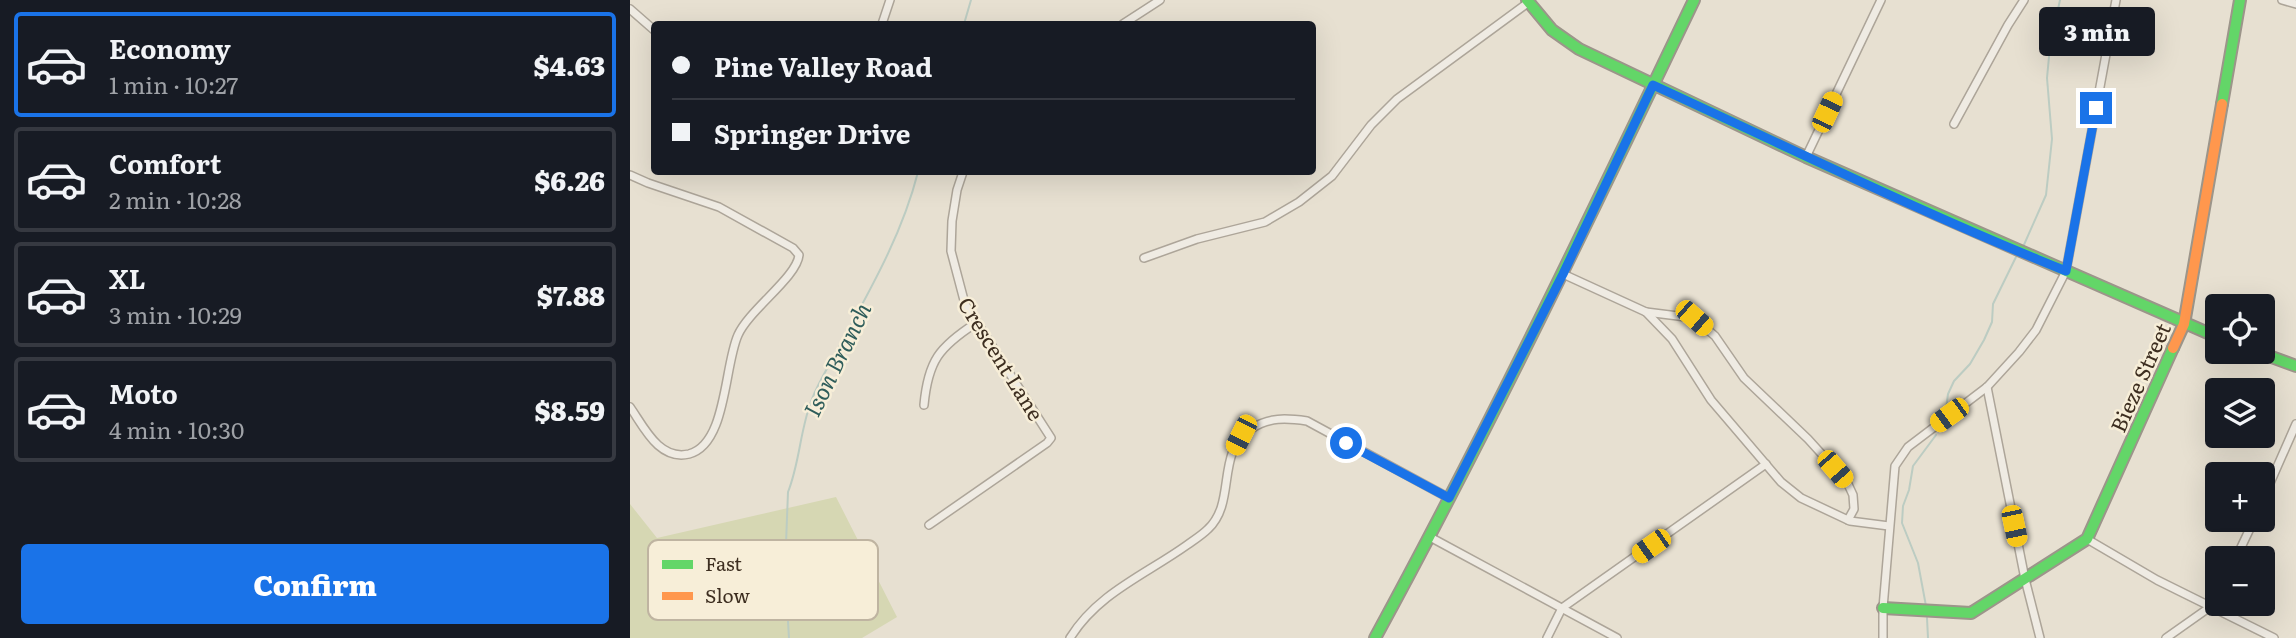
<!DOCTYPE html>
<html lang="en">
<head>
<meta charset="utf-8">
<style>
  body { margin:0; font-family:Literata,serif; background:#20242c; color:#f1f3f6; height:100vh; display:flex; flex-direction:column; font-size:26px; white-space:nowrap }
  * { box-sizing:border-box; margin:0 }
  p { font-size:23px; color:#9ea1a6 }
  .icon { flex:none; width:38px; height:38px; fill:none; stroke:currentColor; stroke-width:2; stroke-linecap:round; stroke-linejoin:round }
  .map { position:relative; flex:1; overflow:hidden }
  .sheet { display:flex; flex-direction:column; background:#171b24; width:630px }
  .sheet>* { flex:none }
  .guide { position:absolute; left:21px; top:21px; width:665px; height:154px; border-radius:7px; box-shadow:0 7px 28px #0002; display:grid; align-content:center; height:154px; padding:0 21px; background:#171b24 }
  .fabs { position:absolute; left:1575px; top:294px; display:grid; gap:14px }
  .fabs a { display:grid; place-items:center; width:70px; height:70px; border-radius:7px; background:#171b24; box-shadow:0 7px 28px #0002; font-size:35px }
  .end { position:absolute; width:32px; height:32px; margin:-16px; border:9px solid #1a73e8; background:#fff; box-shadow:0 0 0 4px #fff }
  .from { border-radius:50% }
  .bubble { position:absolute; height:49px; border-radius:7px; background:#171b24; box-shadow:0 7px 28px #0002; font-size:23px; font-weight:800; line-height:49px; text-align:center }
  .car { position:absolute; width:21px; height:42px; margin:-21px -10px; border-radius:9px; box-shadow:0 0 5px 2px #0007; background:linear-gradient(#f5c518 24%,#345 0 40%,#f5c518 0 76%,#345 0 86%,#f5c518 0) }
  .guide b { display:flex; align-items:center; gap:24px; height:66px; font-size:26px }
  .guide b+b { border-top:2px solid #363941 }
  .guide i { width:18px; height:18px; background:#f1f3f6 }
  ul { padding:12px 0 0; list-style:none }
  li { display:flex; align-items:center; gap:21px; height:105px; margin:0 14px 10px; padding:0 7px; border:4px solid #363941; border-radius:7px }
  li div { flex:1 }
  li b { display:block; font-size:26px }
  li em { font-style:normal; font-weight:800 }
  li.on { border-color:#1a73e8 }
  li>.icon { width:63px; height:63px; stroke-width:1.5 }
  .cta { display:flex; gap:14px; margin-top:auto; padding:14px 21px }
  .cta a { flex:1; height:80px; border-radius:7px; background:#1a73e8; color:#fff; font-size:28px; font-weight:800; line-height:80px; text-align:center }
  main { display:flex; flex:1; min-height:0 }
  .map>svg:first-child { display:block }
</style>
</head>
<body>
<main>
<section class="sheet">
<ul>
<li class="on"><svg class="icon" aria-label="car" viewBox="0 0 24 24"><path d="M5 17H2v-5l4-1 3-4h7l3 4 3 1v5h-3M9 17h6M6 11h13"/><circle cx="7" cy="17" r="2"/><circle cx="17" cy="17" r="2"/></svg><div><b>Economy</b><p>1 min · 10:27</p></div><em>$4.63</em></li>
<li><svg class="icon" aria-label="car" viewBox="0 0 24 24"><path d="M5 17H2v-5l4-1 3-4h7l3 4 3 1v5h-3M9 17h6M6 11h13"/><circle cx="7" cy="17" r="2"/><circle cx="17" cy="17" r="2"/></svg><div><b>Comfort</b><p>2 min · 10:28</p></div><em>$6.26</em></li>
<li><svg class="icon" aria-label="car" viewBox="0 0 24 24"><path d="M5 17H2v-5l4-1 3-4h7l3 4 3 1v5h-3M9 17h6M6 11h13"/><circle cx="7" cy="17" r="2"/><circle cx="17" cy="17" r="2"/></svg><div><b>XL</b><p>3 min · 10:29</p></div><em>$7.88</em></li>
<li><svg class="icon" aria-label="car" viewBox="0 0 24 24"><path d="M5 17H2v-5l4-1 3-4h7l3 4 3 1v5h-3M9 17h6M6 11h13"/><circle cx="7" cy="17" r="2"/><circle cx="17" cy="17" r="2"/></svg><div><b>Moto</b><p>4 min · 10:30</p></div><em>$8.59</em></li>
</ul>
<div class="cta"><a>Confirm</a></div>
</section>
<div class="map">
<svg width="1666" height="638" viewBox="0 0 1666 638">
  <rect width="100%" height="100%" fill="#e7e0d1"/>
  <!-- green -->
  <path fill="#d6d7b3" d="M206 497 267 617 232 638H0V504L27 538Z"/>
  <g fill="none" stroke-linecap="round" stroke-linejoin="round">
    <!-- stream -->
    <g stroke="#bcccc2" stroke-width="2">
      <path d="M334 24 341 0"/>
      <path d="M1393 247 1416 195 1422 139 1417 78 1420 46 1430 0"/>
      <path d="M1315 416 1318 394 1324 381 1340 364 1354 340 1362 322 1363 304 1386 257"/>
      <path d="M1296 606 1288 563 1272 523 1273 506 1279 490 1283 466 1306 435"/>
      <path d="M1297 618 1298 638"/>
      <path d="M159 638 155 570 158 492C170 462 170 429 182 399 189 381 200 364 209 347 240 290 272 235 288 172"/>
    </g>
    <defs>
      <g id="street">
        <path d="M1652 0 1666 4"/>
        <path d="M0 9 24 30"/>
        <path d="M252 24 260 0"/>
        <path d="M493 24 530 0"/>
        <path d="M1324 124 1378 25 1394 0"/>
        <path d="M1176 157 1251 0"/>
        <path d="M0 175 18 183 89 207 163 248 169 255C167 277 119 310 108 335 94 366 97 444 59 454 29 461 14 427 0 407"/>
        <path d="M514 258 567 239 635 222 669 202 702 176 741 125 767 99 899 2"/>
        <path d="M933 274 1016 312 1042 339 1081 400 1151 482 1171 498 1220 521 1259 526"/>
        <path d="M1016 312 1064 318 1085 336 1114 378 1178 439 1217 482 1223 495 1224 509 1218 520"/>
        <path d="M1357 387 1395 579 1410 638"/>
        <path d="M294 405C298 361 309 347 346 323"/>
        <path d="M1633 499 1666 424"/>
        <path d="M299 525 417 443 421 438 335 304 321 251 322 221 327 190 333 172"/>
        <path d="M800 537 987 638"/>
        <path d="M1457 539 1527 580 1644 638"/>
        <path d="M1606 558 1624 520"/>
        <path d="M440 638C468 593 515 575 557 545 564 540 572 535 578 529 607 502 585 452 621 429 639 417 656 418 677 421L819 498"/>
        <path d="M917 638 932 608 1136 464"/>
        <path d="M1253 638V608L1265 466 1278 447 1357 387 1389 352 1406 330 1436 271 1486 0"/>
        <path d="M1536 638 1580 607 1587 598"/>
      </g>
      <g id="fast">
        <path d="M897 0 922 30 949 49 1176 157 1587 337"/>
        <path d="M1592 104 1610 0"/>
        <path d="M1628 352 1666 366"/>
        <path d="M1253 608 1341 613 1457 539 1543 348"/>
        <path d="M745 638C859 429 961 215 1064 0"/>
      </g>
      <path id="slow" d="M1543 348 1554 324 1592 104"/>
    </defs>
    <!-- street casing -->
    <use href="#street" stroke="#ada599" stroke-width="10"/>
    <!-- fast casing -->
    <use href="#fast" stroke="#9c958a" stroke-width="14"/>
    <!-- slow casing -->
    <use href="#slow" stroke="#9c958a" stroke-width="14"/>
    <!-- street -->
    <use href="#street" stroke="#efebe3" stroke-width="7"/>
    <!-- fast -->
    <use href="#fast" stroke="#63d668" stroke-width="10"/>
    <!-- slow -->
    <use href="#slow" stroke="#ff974d" stroke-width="10"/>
  </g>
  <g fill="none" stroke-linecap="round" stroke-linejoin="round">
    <!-- route -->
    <path stroke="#1a73e8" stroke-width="9" d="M716 443 819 498 933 274 1023 85C1160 148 1296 215 1436 271L1466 108"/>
  </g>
  <g text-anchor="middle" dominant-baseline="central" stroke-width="5" stroke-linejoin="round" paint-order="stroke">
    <!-- street labels -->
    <g font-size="21" fill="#3d2e20" stroke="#f7eed8">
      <text transform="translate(372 358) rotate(58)">Crescent Lane</text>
      <text transform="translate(1509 377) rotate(-66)">Bieze Street</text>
    </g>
    <!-- water labels -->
    <g font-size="23" font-style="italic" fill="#2f5d5a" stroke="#f7eed8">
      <text transform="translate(206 359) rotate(-64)">Ison Branch</text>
    </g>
  </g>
  <!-- legend -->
  <rect x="18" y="540" width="230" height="80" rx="10" fill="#f7eed8" stroke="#bfb4a1" stroke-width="2"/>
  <rect x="32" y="560" width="31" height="9" fill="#63d668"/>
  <rect x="32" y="592" width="31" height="8" fill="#ff974d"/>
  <g font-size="19" fill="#3d2e20">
    <text x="75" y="571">Fast</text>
    <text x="75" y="603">Slow</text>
  </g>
</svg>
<div class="fabs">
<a><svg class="icon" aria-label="locate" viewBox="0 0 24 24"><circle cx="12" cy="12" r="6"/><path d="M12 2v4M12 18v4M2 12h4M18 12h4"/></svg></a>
<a><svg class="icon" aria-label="layers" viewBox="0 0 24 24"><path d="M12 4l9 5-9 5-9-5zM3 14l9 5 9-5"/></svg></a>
<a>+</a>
<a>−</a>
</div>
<i class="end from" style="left:716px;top:443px"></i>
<i class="end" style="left:1466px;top:108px"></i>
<div class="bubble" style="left:1409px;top:7px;width:116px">3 min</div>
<i class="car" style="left:1197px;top:112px;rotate:25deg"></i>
<i class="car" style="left:1064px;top:318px;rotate:131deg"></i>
<i class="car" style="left:1319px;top:415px;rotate:234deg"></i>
<i class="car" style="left:611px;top:435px;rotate:207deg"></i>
<i class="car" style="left:1205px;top:469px;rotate:139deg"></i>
<i class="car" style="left:1384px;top:526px;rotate:168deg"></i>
<i class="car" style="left:1021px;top:546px;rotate:235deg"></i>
<div class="guide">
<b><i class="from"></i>Pine Valley Road</b>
<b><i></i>Springer Drive</b>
</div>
</div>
</main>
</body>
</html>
